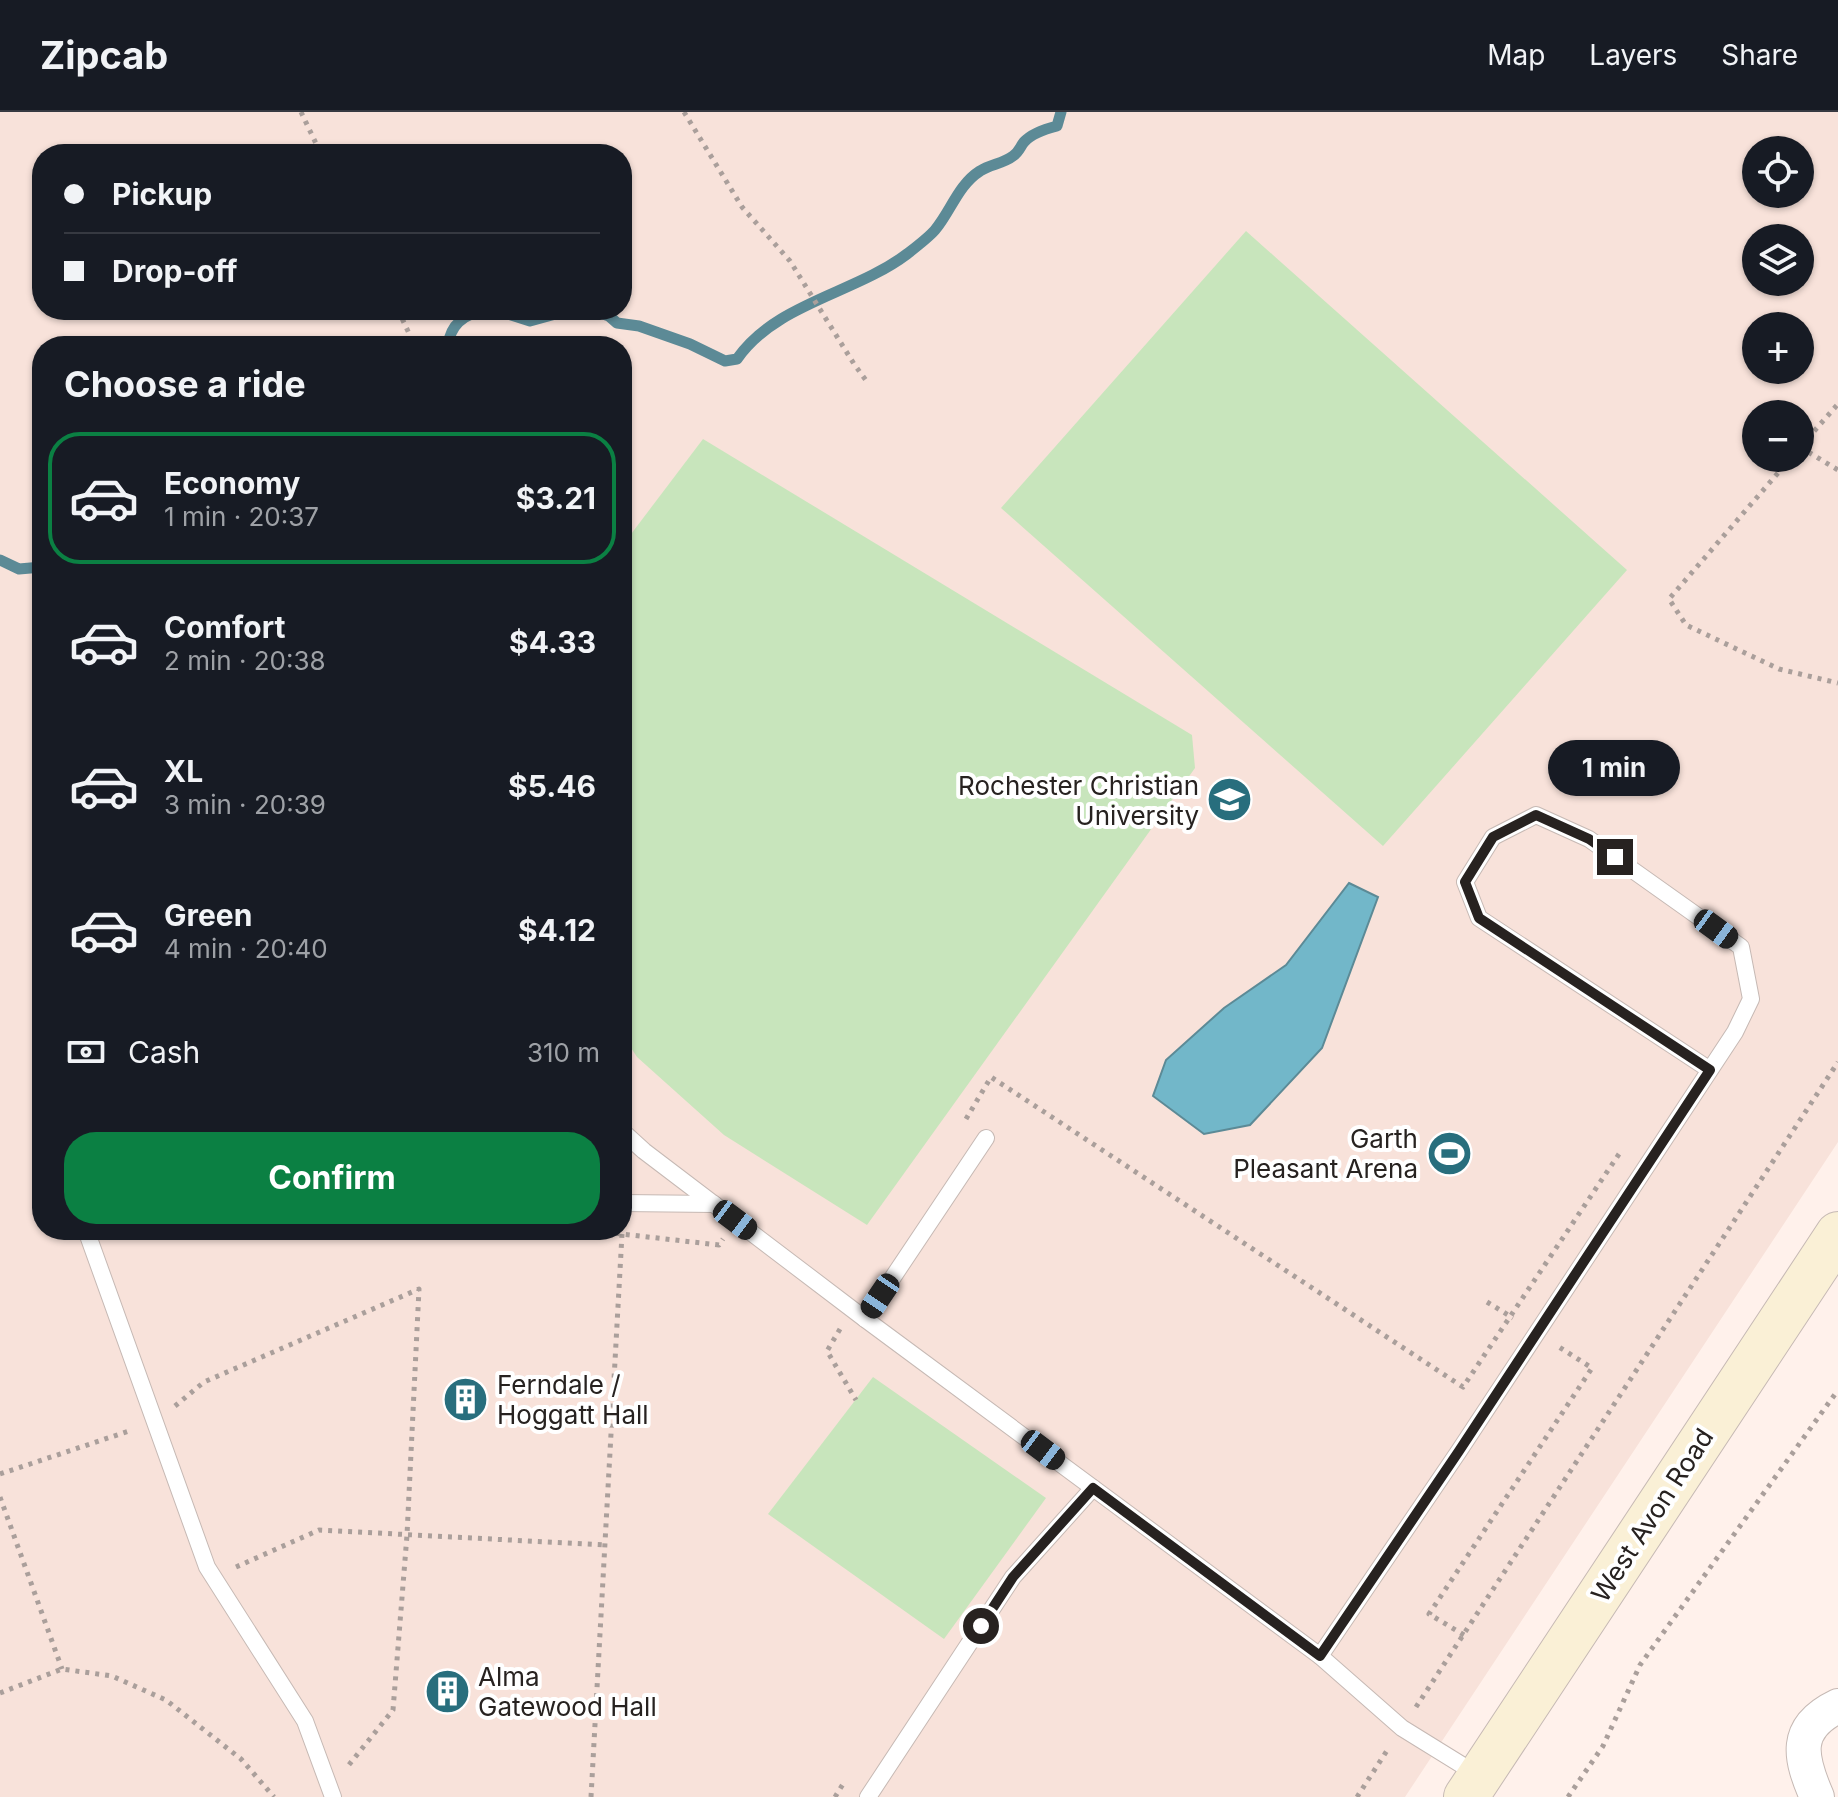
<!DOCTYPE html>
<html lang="en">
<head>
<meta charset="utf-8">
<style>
  body { margin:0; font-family:Inter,sans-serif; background:#20242c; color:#f1f3f6; height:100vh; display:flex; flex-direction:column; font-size:30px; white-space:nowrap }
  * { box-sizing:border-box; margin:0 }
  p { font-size:26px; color:#9ea1a6 }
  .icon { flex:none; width:44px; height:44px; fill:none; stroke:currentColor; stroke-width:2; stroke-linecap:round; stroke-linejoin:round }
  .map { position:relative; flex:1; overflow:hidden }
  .side { position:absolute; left:32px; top:224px; width:600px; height:904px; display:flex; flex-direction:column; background:#171b24; border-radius:32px; box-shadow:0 2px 6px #0004 }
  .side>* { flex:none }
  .top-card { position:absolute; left:32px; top:32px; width:600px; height:176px; border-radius:32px; box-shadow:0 2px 6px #0004; display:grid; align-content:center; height:176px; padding:0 32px; background:#171b24 }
  .tools { position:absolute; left:1742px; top:24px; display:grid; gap:16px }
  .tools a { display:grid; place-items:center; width:72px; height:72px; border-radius:50%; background:#171b24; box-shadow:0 2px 6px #0004; font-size:40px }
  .end { position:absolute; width:36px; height:36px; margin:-18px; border:10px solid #272220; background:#fff; box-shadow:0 0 0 4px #fff }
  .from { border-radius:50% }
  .bubble { position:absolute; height:56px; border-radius:28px; background:#171b24; box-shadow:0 2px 6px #0004; font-size:26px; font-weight:700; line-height:56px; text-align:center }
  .car { position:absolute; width:24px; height:48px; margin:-24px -12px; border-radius:10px; box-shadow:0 0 6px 2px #0007; background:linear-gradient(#222 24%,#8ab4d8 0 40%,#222 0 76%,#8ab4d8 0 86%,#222 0) }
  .top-card b { display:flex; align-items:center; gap:28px; height:76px; font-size:30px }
  .top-card b+b { border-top:2px solid #363941 }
  .top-card i { width:20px; height:20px; background:#f1f3f6 }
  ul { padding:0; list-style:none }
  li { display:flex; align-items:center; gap:24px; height:132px; margin:0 16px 12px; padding:0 16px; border:4px solid transparent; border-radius:32px }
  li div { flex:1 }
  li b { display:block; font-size:30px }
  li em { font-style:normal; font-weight:700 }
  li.active { border-color:#0b8043 }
  li>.icon { width:72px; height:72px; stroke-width:1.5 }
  h2 { padding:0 32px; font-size:36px; line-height:96px }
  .pay { display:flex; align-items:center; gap:20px; height:88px; padding:0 32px; font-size:30px }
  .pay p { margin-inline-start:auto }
  .cta { display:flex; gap:16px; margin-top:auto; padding:16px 32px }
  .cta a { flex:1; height:92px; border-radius:32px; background:#0b8043; color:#fff; font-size:32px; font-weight:700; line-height:92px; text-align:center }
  header { display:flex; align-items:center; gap:48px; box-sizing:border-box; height:112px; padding:0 40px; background:#171b24; border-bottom:2px solid #363941 }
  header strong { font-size:38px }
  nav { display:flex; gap:44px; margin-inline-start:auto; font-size:28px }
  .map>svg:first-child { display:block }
</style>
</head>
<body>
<header>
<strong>Zipcab</strong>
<nav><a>Map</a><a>Layers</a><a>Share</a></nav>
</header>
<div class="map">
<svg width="1838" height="1685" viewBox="0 0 1838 1685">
  <rect width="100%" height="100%" fill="#fff1eb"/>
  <!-- built -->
  <path fill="#f8e2da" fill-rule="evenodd" d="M0 0H1838V1030L1405 1685H0ZM1756 38H1800V82H1756ZM42 42H622V198H42ZM1756 126H1800V170H1756ZM1756 214H1800V258H1756ZM42 234H622V1118H42ZM1756 302H1800V346H1756Z"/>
  <!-- green -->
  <g fill="#c8e5bc">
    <path d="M1246 119 1627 458 1383 734 1001 396Z"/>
    <path d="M703 327 1192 623 1195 656 867 1113 724 1023 637 945 622 922V434Z"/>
    <path d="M873 1265 1046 1386 944 1527 768 1402Z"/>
  </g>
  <!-- water -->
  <path fill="#72b7c9" stroke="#5c8a96" stroke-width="2" d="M1349 771 1378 785 1322 936 1250 1013 1204 1022 1153 984 1166 948 1224 896 1286 853Z"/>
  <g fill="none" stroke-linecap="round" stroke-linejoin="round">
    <!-- stream -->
    <g stroke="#5c8a96" stroke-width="11">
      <path d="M496 198 530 209 570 198"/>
      <path d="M592 198 609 204 617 211 639 214 690 232 725 249 737 247C776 191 854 182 907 142 916 135 928 126 935 118 951 99 958 73 980 59 990 52 1003 52 1013 44 1019 40 1020 35 1024 30 1032 21 1045 17 1057 14L1061 0"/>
      <path d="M448 234C450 212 466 201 486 198"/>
      <path d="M0 448 19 457 42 455"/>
    </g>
    <defs>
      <g id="lane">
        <path d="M622 1019 644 1039 865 1207 1320 1544 1402 1616 1478 1663"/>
        <path d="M622 1091 714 1092"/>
        <path d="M86 1118 207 1455 305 1609 333 1685"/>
        <path d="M865 1207 986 1026"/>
        <path d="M1320 1544 1459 1339 1735 920 1751 887 1741 835 1589 727 1536 703 1493 725 1465 770 1479 806 1710 958"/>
        <path d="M868 1685 1013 1465 1093 1376"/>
      </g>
      <path id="street" d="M1817 1685C1800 1646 1792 1616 1838 1594"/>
      <path id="secondary" d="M1466 1685 1838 1122"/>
    </defs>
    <!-- lane casing -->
    <use href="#lane" stroke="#c6b9b4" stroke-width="18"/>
    <!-- street casing -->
    <use href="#street" stroke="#c6b9b4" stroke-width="36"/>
    <!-- secondary casing -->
    <use href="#secondary" stroke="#c6b9b4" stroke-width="46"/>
    <!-- path -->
    <g stroke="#aa9f9b" stroke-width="5" stroke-dasharray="4 6" stroke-linecap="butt">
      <path d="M301 0 321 42"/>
      <path d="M684 0 742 95 790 149 854 252 868 271"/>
      <path d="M398 198 415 234"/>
      <path d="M1801 334 1838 292"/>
      <path d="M1800 335 1838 358"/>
      <path d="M1791 346 1669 487 1686 513 1779 557 1838 571"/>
      <path d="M966 1007 991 965 1463 1275 1619 1042"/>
      <path d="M586 1118 719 1133 723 1127"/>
      <path d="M1487 1190 1513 1206"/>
      <path d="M840 1217 827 1239 856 1288"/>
      <path d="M175 1294 204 1270 419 1177 407 1423 393 1598 348 1654"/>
      <path d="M0 1362 132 1318"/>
      <path d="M0 1385 62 1557"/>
      <path d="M236 1455 319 1418 605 1433"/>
      <path d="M1464 1523 1429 1502 1592 1256 1559 1235"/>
      <path d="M0 1581 62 1557 112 1564 166 1588 241 1647 274 1685"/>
      <path d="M1416 1595 1838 950"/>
      <path d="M591 1685 622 1122"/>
      <path d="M835 1685 843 1672"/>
      <path d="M1357 1685 1388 1637"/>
      <path d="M1568 1685 1603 1634 1640 1553 1838 1278"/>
    </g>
    <!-- lane -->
    <use href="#lane" stroke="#fff" stroke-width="16"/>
    <!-- street -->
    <use href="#street" stroke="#fff" stroke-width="34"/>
    <!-- secondary -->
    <use href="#secondary" stroke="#faf0d6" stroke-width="44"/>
  </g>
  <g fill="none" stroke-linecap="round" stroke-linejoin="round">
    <!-- route -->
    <path stroke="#272220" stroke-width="10" d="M981 1514 1013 1465 1093 1376 1320 1544 1459 1339 1710 958 1479 806 1465 770 1493 725 1536 703 1589 727 1615 745"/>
  </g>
  <!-- icons -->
  <defs>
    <symbol id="university-disc" viewBox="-11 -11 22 22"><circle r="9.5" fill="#286e7d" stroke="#fff"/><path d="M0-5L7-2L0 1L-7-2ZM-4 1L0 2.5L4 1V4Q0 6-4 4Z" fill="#fff"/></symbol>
    <symbol id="stadium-disc" viewBox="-11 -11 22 22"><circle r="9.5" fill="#286e7d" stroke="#fff"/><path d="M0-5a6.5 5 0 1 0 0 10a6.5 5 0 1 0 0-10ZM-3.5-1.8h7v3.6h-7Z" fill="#fff"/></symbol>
    <symbol id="building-disc" viewBox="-11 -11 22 22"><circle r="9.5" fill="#286e7d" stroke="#fff"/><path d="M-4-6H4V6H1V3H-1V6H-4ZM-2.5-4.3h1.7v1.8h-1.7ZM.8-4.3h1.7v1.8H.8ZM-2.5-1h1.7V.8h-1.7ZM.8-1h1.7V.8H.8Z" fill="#fff"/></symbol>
  </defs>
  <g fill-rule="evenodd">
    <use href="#university-disc" x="1204" y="662" width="51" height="51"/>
    <use href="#stadium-disc" x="1424" y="1016" width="51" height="51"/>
    <use href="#building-disc" x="440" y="1262" width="51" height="51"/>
    <use href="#building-disc" x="422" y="1554" width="51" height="51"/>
  </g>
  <g text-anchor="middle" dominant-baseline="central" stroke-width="8" stroke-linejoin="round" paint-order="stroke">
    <!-- poi labels -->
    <g font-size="26" fill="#272220" stroke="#fff" text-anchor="end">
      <text x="1199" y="673">Rochester Christian<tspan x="1199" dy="30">University</tspan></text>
      <text x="1418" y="1026">Garth<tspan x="1418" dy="30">Pleasant Arena</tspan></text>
      <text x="497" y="1272" text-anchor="start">Ferndale /<tspan x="497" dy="30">Hoggatt Hall</tspan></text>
      <text x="478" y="1564" text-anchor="start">Alma<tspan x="478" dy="30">Gatewood Hall</tspan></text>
    </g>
    <!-- street labels -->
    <g font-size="26" fill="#272220" stroke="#fff">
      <text transform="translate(1652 1403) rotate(-57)">West Avon Road</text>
    </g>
  </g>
</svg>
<div class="tools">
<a><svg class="icon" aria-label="locate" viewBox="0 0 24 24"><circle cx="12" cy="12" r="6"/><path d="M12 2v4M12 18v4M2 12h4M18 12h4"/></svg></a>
<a><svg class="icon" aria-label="layers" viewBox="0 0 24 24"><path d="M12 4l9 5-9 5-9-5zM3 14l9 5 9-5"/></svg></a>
<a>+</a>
<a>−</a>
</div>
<i class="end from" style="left:981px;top:1514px"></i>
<i class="end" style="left:1615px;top:745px"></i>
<div class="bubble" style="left:1548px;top:628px;width:132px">1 min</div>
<i class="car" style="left:1716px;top:817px;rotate:126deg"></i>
<i class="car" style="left:735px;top:1108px;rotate:127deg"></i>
<i class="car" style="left:880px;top:1184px;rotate:214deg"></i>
<i class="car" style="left:1043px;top:1338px;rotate:127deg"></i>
<div class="top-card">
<b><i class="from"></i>Pickup</b>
<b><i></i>Drop-off</b>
</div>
<section class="side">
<h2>Choose a ride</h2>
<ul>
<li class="active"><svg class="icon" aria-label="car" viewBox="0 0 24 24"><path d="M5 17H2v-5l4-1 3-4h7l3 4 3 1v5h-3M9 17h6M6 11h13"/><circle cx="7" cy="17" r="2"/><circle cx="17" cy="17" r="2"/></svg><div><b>Economy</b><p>1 min · 20:37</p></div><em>$3.21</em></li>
<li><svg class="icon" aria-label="car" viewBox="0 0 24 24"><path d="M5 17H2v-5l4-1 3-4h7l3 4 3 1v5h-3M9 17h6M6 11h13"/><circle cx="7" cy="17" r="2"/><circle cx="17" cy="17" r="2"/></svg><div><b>Comfort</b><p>2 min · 20:38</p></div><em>$4.33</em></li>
<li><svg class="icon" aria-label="car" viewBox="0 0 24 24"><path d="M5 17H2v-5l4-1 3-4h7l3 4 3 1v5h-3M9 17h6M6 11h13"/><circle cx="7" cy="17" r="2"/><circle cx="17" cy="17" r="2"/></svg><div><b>XL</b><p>3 min · 20:39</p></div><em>$5.46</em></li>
<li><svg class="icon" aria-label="car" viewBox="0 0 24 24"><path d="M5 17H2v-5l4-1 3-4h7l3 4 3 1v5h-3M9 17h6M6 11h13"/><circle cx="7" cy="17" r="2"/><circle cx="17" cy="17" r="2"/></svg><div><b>Green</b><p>4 min · 20:40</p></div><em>$4.12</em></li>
</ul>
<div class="pay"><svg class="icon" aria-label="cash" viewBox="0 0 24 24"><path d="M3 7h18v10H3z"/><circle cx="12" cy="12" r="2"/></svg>Cash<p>310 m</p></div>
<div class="cta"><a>Confirm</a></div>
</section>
</div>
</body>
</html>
